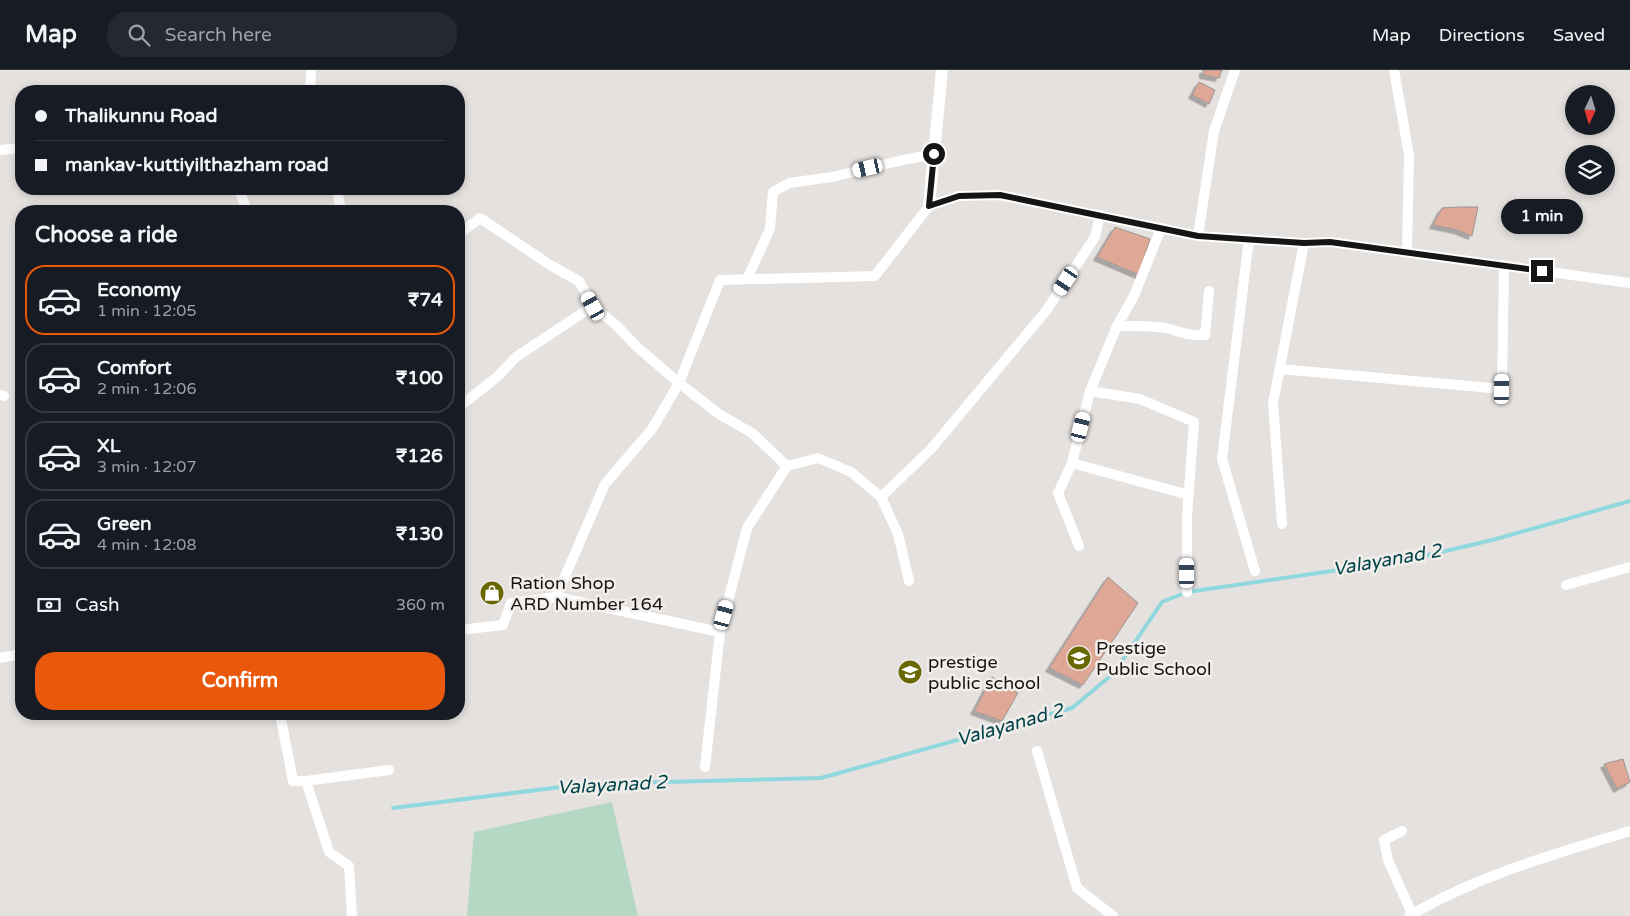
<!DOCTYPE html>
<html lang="en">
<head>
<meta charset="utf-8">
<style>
  body { margin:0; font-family:"Varela Round",sans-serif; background:#242831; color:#f1f3f6; height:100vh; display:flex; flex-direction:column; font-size:19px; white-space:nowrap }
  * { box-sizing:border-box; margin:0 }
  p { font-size:16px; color:#9ea1a6 }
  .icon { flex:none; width:28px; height:28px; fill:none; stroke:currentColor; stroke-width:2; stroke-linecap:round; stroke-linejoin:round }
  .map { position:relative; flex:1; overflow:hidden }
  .panel { position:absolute; left:15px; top:135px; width:450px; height:515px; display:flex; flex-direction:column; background:#171b24; border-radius:20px; box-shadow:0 2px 8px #0003 }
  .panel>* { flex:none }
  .banner { position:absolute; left:15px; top:15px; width:450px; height:110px; border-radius:20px; box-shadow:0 2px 8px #0003; display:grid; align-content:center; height:110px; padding:0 20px; background:#171b24 }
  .needle { width:32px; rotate:184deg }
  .controls { position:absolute; left:1565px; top:15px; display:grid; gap:10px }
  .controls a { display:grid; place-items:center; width:50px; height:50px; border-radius:50%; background:#171b24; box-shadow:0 2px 8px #0003; font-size:25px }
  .end { position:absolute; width:22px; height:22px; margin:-11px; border:6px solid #161514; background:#fff; box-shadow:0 0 0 2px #fff }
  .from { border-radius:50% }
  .bubble { position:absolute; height:35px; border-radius:18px; background:#171b24; box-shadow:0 2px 8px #0003; font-size:16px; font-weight:800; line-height:35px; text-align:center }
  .car { position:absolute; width:15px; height:30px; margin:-15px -8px; border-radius:6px; box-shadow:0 0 4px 1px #0007; background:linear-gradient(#fff 24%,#345 0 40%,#fff 0 76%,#345 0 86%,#fff 0) }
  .banner b { display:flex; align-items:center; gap:18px; height:48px; font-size:19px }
  .banner b+b { border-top:1px solid #363941 }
  .banner i { width:12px; height:12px; background:#f1f3f6 }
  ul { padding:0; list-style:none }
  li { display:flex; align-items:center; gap:15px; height:70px; margin:0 10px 8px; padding:0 10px; border:2px solid #363941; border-radius:20px }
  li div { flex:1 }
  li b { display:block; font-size:19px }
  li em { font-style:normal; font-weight:800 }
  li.current { border-color:#ea580c }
  li>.icon { width:45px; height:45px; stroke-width:1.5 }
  h2 { padding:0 20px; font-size:22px; line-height:60px }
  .pay { display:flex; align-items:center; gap:12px; height:55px; padding:0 20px; font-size:19px }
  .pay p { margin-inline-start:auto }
  .button { display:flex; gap:10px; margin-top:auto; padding:10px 20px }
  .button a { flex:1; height:58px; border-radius:20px; background:#ea580c; color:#fff; font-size:20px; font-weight:800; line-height:58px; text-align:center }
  header { display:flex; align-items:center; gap:30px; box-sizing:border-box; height:70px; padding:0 25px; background:#171b24; border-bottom:1px solid #363941 }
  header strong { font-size:24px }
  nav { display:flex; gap:28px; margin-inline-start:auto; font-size:18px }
  .search { width:350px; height:45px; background:#242831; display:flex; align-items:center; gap:12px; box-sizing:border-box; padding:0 18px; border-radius:20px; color:#9ea1a6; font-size:19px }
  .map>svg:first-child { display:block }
</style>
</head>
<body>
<header>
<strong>Map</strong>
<div class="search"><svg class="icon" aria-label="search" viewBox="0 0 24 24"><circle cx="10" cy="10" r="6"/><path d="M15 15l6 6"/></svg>Search here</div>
<nav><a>Map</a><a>Directions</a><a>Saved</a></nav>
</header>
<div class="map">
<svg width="1630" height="846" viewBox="0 0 1630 846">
  <defs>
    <filter id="shadow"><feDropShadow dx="-3.5" dy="3.5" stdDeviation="0" flood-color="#0004"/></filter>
  </defs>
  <rect width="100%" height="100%" fill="#e4e1df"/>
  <!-- green -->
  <path fill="#b4d8c4" d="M612 732 638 846H467L474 762Z"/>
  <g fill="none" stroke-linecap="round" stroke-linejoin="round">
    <!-- stream -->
    <path stroke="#91d8de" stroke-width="4" d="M393 738 585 714 821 708 1072 638 1114 603 1162 532 1187 522 1408 490 1496 469 1630 431"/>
  </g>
  <!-- building -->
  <g fill="#dfa795" stroke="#999694" filter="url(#shadow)">
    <path d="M1203 0H1222L1219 8 1203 5Z"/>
    <path d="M1199 12 1215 20 1209 34 1192 25Z"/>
    <path d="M1459 137H1478L1472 166 1457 160 1433 155 1442 138Z"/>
    <path d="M1115 157 1150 169 1139 205 1097 187Z"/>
    <path d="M1108 507 1138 533 1083 615 1049 598Z"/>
    <path d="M992 607 1018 623 1002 651 974 641Z"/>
    <path d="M1623 689 1630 712 1617 719 1604 694Z"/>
  </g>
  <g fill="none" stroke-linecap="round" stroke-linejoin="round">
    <!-- minor -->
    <g stroke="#fff" stroke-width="10">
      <path d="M1394 0 1409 85 1407 182"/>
      <path d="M310 21 311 0"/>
      <path d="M0 80 21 78"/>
      <path d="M239 119 247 141"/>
      <path d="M337 119 341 141"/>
      <path d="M459 164 480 148 550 195 579 211 593 236 616 255 636 276 679 313 719 344 752 363 787 396 818 388 851 402 881 427 898 464 909 511"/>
      <path d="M1198 166 1214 61 1235 0"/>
      <path d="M1249 169 1222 389 1255 501"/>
      <path d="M747 209 770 159 773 122 789 113 832 107 903 90 934 84"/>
      <path d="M1117 256C1133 256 1150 255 1166 258 1181 262 1189 266 1205 265L1209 221"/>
      <path d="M1280 299 1502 319 1504 195"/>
      <path d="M1090 321 1117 256 1134 226 1161 158"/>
      <path d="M0 325 4 326"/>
      <path d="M459 337 497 307 516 287 593 236"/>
      <path d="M1072 393 1189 425"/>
      <path d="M881 427 931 379 1046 241 1095 167 1100 145"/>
      <path d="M1282 454 1273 333 1304 173"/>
      <path d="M1079 476 1058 423 1072 393 1090 321 1140 329 1194 352 1187 446V522"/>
      <path d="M1566 515 1630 497"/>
      <path d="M556 527 720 562"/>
      <path d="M459 560 503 555 511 533 556 527 605 414 652 359 679 313 720 210 875 206 929 136 959 126 1000 125 1198 166 1304 173 1330 172 1630 213"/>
      <path d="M0 588 21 584"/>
      <path d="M280 644 293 711H306L329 782 349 796 352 846"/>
      <path d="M1037 681 1077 818 1113 846"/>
      <path d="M705 697 720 562 747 458 787 396"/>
      <path d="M306 711 389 700"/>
      <path d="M1402 761 1384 770 1388 790 1413 846"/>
      <path d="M1409 846C1478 805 1555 784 1630 761"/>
    </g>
    <!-- tertiary -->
    <path stroke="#fff" stroke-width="12" d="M929 136 942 0"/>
  </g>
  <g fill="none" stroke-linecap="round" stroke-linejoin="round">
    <!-- route -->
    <path stroke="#161514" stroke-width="6" d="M934 84 929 136 959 126 1000 125 1198 166 1304 173 1330 172 1542 201"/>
  </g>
  <!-- icons -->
  <defs>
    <symbol id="shop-disc" viewBox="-11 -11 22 22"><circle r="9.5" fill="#696700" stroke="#f2eeec"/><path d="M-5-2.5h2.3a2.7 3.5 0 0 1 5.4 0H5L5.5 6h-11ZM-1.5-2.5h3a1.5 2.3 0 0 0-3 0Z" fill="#fff"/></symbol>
    <symbol id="school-disc" viewBox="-11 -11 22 22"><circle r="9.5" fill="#696700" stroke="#f2eeec"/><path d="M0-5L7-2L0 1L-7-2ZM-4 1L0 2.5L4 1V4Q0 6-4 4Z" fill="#fff"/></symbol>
  </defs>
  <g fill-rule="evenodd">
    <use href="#shop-disc" x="478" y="509" width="28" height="28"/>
    <use href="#school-disc" x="1065" y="574" width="28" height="28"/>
    <use href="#school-disc" x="896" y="588" width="28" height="28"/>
  </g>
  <g text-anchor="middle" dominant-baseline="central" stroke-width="5" stroke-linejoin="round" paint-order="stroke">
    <!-- poi labels -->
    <g font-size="18" fill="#161514" stroke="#f2eeec" text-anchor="start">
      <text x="510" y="513">Ration Shop<tspan x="510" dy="21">ARD Number 164</tspan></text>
      <text x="1096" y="578">Prestige<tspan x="1096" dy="21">Public School</tspan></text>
      <text x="928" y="592">prestige<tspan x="928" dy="21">public school</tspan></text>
    </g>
    <!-- water labels -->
    <g font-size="19" font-style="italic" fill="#00454a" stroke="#f2eeec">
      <text transform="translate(1387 490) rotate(-10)">Valayanad 2</text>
      <text transform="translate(1010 655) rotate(-16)">Valayanad 2</text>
      <text transform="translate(612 715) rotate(-3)">Valayanad 2</text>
    </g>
  </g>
</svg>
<div class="controls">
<a><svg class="needle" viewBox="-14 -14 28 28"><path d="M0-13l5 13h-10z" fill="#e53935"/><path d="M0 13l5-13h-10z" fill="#9ea1a6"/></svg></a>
<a><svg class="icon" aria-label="layers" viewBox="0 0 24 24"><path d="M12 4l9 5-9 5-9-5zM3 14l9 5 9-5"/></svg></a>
</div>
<i class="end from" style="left:934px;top:84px"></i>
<i class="end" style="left:1542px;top:201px"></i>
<div class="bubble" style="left:1501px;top:129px;width:82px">1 min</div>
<i class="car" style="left:868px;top:98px;rotate:257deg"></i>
<i class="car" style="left:1066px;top:211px;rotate:213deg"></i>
<i class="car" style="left:593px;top:236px;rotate:331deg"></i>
<i class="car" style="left:1502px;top:319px;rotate:1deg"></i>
<i class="car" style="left:1081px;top:357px;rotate:14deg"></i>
<i class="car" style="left:1187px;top:503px;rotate:0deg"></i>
<i class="car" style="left:724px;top:545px;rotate:15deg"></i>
<div class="banner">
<b><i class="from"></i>Thalikunnu Road</b>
<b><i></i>mankav-kuttiyilthazham road</b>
</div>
<section class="panel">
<h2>Choose a ride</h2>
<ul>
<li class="current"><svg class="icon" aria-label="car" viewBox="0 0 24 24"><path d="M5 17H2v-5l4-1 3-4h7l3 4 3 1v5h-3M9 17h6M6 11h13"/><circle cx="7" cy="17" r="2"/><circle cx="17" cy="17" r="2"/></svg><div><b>Economy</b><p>1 min · 12:05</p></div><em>₹74</em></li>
<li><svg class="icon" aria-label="car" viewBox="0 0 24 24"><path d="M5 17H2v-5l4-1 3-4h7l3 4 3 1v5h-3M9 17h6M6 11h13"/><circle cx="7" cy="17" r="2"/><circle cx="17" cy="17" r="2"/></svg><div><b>Comfort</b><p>2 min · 12:06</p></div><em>₹100</em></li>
<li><svg class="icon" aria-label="car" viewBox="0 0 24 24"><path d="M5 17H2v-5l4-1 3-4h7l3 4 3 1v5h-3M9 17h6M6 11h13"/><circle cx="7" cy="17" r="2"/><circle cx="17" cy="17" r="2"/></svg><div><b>XL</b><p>3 min · 12:07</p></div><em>₹126</em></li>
<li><svg class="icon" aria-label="car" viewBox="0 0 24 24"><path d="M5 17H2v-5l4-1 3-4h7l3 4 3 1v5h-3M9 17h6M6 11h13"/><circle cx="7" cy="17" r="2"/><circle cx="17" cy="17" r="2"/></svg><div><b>Green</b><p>4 min · 12:08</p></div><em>₹130</em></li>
</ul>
<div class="pay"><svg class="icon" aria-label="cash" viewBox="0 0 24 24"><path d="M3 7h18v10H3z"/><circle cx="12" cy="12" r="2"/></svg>Cash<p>360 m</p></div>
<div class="button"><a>Confirm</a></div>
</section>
</div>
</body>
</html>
